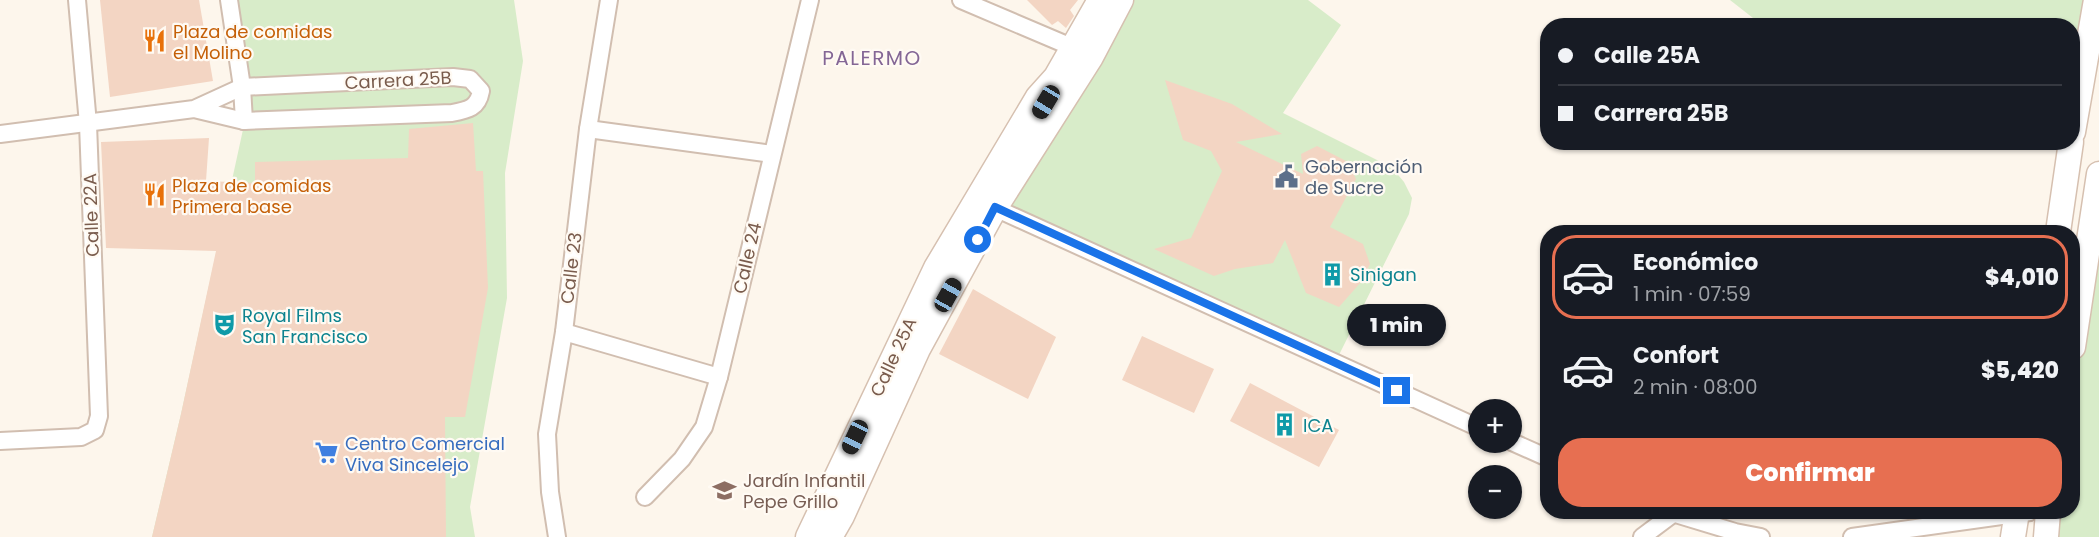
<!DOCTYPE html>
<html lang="es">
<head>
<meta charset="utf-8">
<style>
  body { margin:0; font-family:Poppins,sans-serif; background:#20242c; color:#f1f3f6; height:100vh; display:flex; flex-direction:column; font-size:22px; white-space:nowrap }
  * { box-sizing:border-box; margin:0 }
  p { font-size:20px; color:#9ea1a6 }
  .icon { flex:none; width:33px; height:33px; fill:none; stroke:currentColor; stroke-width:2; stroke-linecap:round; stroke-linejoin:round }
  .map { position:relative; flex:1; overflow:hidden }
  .side { position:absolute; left:1540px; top:225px; width:540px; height:294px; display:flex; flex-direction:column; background:#171b24; border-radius:24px; box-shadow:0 2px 4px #0004 }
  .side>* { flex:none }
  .guide { position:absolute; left:1540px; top:18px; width:540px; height:132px; border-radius:24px; box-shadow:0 2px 4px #0004; display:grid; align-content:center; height:132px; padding:0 18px; background:#171b24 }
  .tools { position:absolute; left:1468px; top:399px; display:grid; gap:12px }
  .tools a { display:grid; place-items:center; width:54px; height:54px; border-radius:50%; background:#171b24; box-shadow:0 2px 4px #0004; font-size:30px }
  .end { position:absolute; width:27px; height:27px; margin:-14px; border:8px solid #1a73e8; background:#fff; box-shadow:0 0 0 3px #fff }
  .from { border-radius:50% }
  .bubble { position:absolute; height:42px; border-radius:21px; background:#171b24; box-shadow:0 2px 4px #0004; font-size:20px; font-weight:800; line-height:42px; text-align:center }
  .car { position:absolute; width:18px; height:36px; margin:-18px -9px; border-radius:8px; box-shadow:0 0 4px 2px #0007; background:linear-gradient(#222 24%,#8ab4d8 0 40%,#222 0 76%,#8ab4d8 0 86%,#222 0) }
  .guide b { display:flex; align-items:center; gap:21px; height:57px; font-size:22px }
  .guide b+b { border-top:2px solid #363941 }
  .guide i { width:15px; height:15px; background:#f1f3f6 }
  ul { padding:10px 0 0; list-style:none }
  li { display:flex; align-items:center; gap:18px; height:84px; margin:0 12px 9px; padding:0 6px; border:3px solid transparent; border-radius:24px }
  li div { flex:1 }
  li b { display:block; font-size:22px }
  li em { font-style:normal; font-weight:800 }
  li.on { border-color:#e76f51 }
  li>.icon { width:54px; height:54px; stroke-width:1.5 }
  .primary-button { display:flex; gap:12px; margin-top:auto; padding:12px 18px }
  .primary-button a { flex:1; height:69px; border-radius:24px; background:#e76f51; color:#fff; font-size:24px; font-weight:800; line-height:69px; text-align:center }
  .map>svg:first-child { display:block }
</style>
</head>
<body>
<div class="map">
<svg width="2099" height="537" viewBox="0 0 2099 537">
  <rect width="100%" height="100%" fill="#fdf6ec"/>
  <!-- green -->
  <g fill="#d8ecc9">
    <path d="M229 0H514L523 61 505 173 507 298 470 507 475 537H152L181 414 244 125Z"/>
    <path d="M1121 0H1308L1341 25 1283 113 1377 160 1394 170 1404 182 1412 198 1409 214 1335 363 995 208Z"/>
    <path d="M1730 0H2096L2073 132V26L1762 25Z"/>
    <path d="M2099 174V537H2046L2048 512H2073V347Z"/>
  </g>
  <!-- building -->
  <g fill="#f3d5c3">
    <path d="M100 0H199L213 81 110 97Z"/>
    <path d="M1027 0H1078L1070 10 1074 16 1066 28 1058 21 1052 25Z"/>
    <path d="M1165 80 1232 104 1282 134 1236 142 1303 174 1301 154 1317 146 1348 162 1356 179 1330 227 1363 244 1370 264 1361 282 1339 307 1306 293 1285 240 1273 263 1235 269 1214 276 1154 249 1191 238 1222 171 1211 151 1183 140Z"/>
    <path d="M473 123 476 171H483L488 288 465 417H445L446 537H152L181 414 216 251 106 248 101 142 209 138 206 181 255 183V162L408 158 409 129Z"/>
    <path d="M973 289 1056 337 1028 399 939 354Z"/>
    <path d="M1142 336 1214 369 1194 413 1122 380Z"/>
    <path d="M1250 383 1339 430 1319 467 1230 421Z"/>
  </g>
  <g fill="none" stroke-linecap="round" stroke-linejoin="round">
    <defs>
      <g id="street">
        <path d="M229 0 242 87 244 121"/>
        <path d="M961 0 1074 48"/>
        <path d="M588 129 772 154"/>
        <path d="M0 134 194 109 242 87 453 77 470 79 481 91C478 108 468 110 452 113L244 121 194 109"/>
        <path d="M995 208 1479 428"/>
        <path d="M564 332 719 377"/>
        <path d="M0 441 81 437 95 430 99 416 88 124 77 0"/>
        <path d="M1512 442 1548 458"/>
        <path d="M645 497 682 459 704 427 719 377 810 0"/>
        <path d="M1669 512 1735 532 1761 537"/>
        <path d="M557 537 550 492 547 434 564 332 588 129 609 0"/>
        <path d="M1642 537 1674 513"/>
        <path d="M1852 537 2030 512"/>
      </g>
      <g id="secondary">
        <path d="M2073 132 2096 0"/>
        <path d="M2058 232 2071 142"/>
        <path d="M2073 347 2099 174"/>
        <path d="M808 537 936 268 1038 97 1056 77 1100 0"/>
        <path d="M830 537 842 516 918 349 995 208 1091 57 1121 0"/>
        <path d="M2013 537 2017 512"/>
        <path d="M2046 537 2048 512"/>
      </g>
    </defs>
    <!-- street casing -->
    <use href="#street" stroke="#d1beb0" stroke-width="20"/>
    <!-- secondary casing -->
    <use href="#secondary" stroke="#d6c0b0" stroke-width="27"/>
    <!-- street -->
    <use href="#street" stroke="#fff" stroke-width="16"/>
    <!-- secondary -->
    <use href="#secondary" stroke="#fff" stroke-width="24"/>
  </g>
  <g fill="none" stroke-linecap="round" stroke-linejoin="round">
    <!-- route -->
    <path stroke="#1a73e8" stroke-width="8" d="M978 240 995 207 1397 391"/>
  </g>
  <!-- icons -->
  <defs>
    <symbol id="restaurant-bare" viewBox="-9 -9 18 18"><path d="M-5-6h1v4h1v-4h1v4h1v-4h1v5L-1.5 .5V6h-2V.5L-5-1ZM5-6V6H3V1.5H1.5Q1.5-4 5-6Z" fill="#e8710a" stroke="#fffaf3" stroke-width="2.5" paint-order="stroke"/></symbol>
    <symbol id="civic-bare" viewBox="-9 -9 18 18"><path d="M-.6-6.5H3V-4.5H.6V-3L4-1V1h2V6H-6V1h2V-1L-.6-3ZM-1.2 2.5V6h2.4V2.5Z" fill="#5c6f8a" stroke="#fffaf3" stroke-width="2.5" paint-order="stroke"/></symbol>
    <symbol id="building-bare" viewBox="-9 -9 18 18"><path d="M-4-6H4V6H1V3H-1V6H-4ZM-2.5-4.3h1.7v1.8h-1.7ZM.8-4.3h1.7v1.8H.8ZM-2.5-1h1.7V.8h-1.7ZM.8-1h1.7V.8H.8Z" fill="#0f9aa8" stroke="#fffaf3" stroke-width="2.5" paint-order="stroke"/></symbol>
    <symbol id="theatre-bare" viewBox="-9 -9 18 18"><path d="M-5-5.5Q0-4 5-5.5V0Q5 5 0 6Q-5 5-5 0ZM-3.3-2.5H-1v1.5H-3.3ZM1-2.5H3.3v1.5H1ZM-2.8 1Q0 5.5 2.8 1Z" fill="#0f9aa8" stroke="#fffaf3" stroke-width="2.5" paint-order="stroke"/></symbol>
    <symbol id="supermarket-bare" viewBox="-9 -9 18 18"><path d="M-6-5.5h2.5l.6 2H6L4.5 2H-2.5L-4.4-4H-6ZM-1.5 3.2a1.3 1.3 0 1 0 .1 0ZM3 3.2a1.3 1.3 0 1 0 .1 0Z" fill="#3f7fe0" stroke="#fffaf3" stroke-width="2.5" paint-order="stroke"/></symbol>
    <symbol id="school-bare" viewBox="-9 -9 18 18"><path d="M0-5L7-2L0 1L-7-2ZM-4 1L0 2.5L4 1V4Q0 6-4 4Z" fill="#8d6e63" stroke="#fffaf3" stroke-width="2.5" paint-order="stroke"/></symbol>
  </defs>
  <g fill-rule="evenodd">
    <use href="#restaurant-bare" x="138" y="24" width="33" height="33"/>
    <use href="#civic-bare" x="1270" y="160" width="33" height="33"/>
    <use href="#restaurant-bare" x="138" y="178" width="33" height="33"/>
    <use href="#building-bare" x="1316" y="258" width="33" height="33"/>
    <use href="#theatre-bare" x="208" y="308" width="33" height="33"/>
    <use href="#building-bare" x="1268" y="408" width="33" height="33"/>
    <use href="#supermarket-bare" x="310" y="436" width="33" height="33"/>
    <use href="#school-bare" x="708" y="474" width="33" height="33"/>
  </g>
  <g text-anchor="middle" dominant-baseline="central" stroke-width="4.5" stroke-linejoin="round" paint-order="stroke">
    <!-- food labels -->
    <g font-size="18" fill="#c56008" stroke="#fffaf3" text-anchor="start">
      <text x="173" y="31">Plaza de comidas<tspan x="173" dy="21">el Molino</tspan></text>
      <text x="172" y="185">Plaza de comidas<tspan x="172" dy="21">Primera base</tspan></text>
    </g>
    <!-- street labels -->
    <g font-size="18" fill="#7a5c4d" stroke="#fffaf3">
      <text transform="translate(398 80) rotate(-3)">Carrera 25B</text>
      <text transform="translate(91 215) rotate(-92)">Calle 22A</text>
      <text transform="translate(747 258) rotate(-77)">Calle 24</text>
      <text transform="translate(571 268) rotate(-83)">Calle 23</text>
      <text transform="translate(893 357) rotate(-65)">Calle 25A</text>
    </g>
    <!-- service labels -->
    <g font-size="18" fill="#4e5e75" stroke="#fffaf3" text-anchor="start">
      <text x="1305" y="166">Gobernación<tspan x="1305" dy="21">de Sucre</tspan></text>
    </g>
    <!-- culture labels -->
    <g font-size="18" fill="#0d838f" stroke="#fffaf3" text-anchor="start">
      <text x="1350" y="274">Sinigan</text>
      <text x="242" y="315">Royal Films<tspan x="242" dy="21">San Francisco</tspan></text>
      <text x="1303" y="425">ICA</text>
    </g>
    <!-- shop labels -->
    <g font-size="18" fill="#366cbe" stroke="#fffaf3" text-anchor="start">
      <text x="345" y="443">Centro Comercial<tspan x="345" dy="21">Viva Sincelejo</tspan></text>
    </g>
    <!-- education labels -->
    <g font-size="18" fill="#785e54" stroke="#fffaf3" text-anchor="start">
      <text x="743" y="480">Jardín Infantil<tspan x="743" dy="21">Pepe Grillo</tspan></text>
    </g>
    <!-- neighbourhood labels -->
    <g font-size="20" letter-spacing="1.5" fill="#846695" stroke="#fffaf3">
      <text x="872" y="58">PALERMO</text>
    </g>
  </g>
</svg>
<div class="tools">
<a>+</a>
<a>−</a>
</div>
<i class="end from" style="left:978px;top:240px"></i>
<i class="end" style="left:1397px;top:391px"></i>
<div class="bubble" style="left:1347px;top:304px;width:99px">1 min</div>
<i class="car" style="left:1046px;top:102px;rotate:211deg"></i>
<i class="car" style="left:948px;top:295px;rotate:29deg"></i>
<i class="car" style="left:855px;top:437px;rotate:205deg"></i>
<div class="guide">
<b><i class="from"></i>Calle 25A</b>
<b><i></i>Carrera 25B</b>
</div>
<section class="side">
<ul>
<li class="on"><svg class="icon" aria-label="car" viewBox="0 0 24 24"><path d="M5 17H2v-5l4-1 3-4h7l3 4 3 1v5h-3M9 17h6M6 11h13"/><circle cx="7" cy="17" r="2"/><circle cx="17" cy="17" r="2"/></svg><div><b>Económico</b><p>1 min · 07:59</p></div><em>$4,010</em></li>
<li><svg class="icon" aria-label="car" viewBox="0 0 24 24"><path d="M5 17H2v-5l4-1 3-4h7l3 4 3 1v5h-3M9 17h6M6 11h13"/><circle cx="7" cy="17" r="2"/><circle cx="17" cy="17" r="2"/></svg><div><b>Confort</b><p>2 min · 08:00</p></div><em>$5,420</em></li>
</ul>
<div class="primary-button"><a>Confirmar</a></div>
</section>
</div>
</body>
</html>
